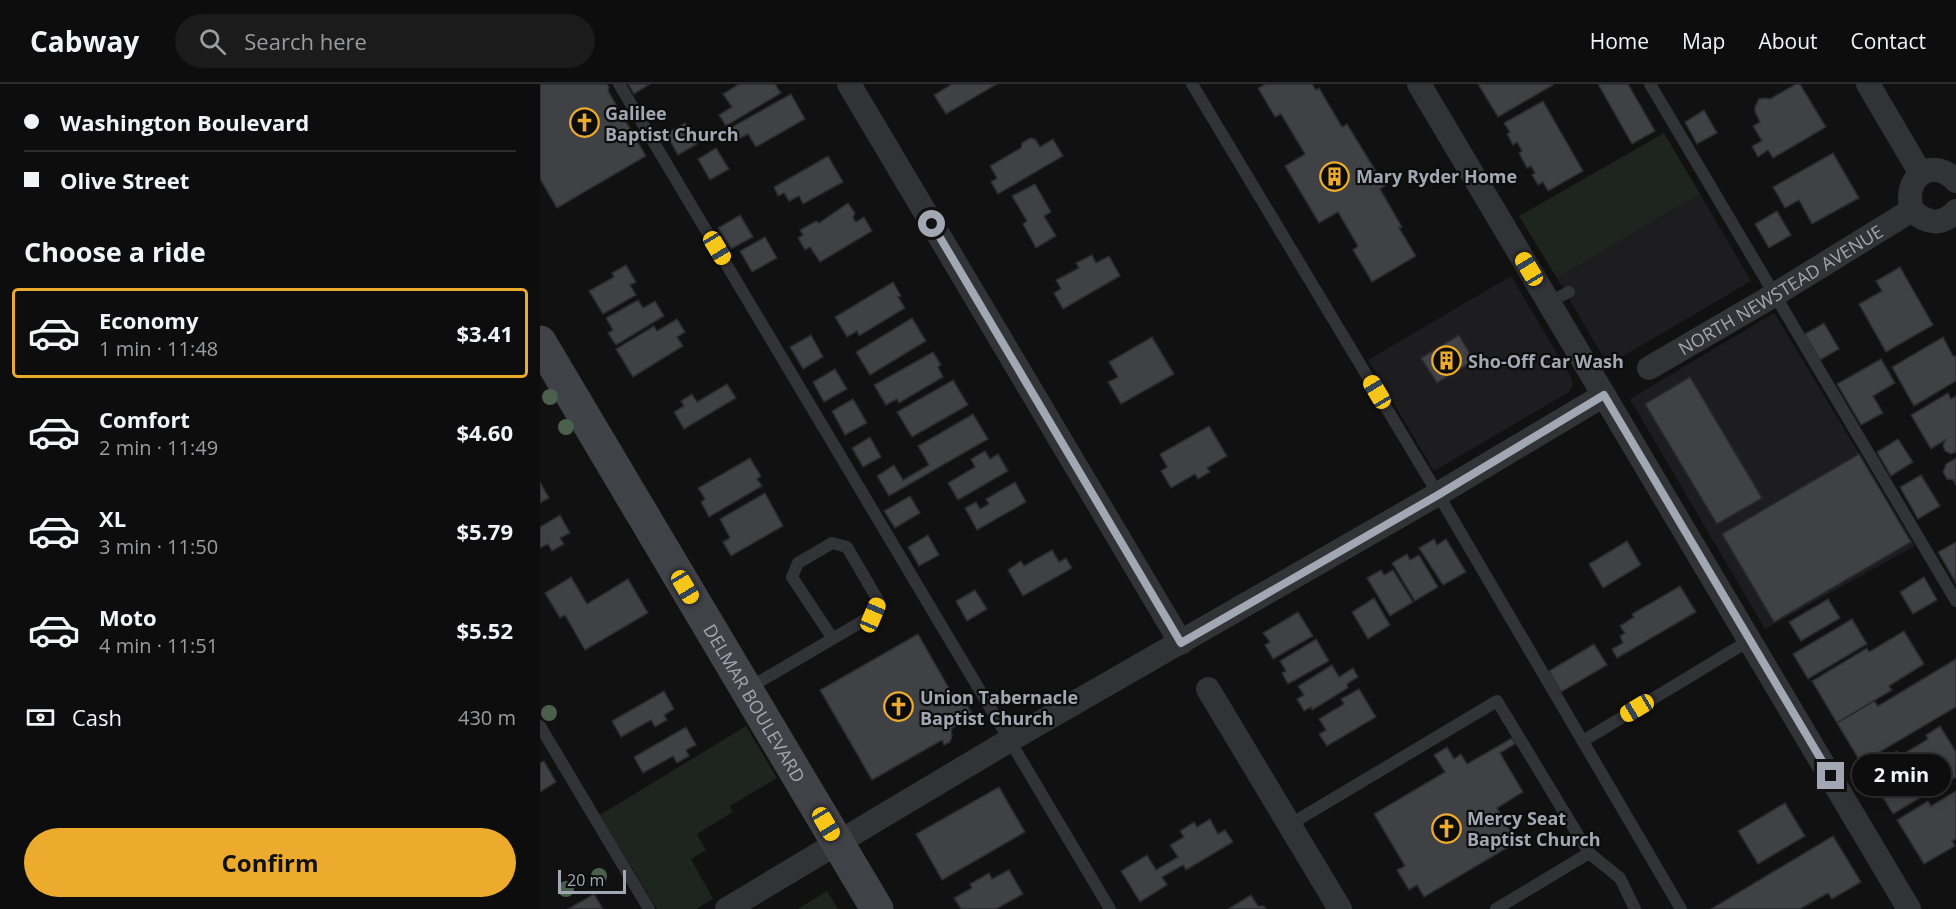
<!DOCTYPE html>
<html lang="en">
<head>
<meta charset="utf-8">
<style>
  body { margin:0; font-family:"Open Sans",sans-serif; background:#1b1b1c; color:#f1f3f6; height:100vh; display:flex; flex-direction:column; font-size:22px; white-space:nowrap }
  * { box-sizing:border-box; margin:0 }
  p { font-size:20px; color:#9a9c9e }
  .icon { flex:none; width:33px; height:33px; fill:none; stroke:currentColor; stroke-width:2; stroke-linecap:round; stroke-linejoin:round }
  .map { position:relative; flex:1; overflow:hidden }
  .panel { display:flex; flex-direction:column; background:#0d0d0e; width:540px }
  .panel>* { flex:none }
  .hud { display:grid; align-content:center; height:132px; padding:0 24px; background:#0d0d0e }
  .scale { position:absolute; left:18px; bottom:15px; width:68px; box-sizing:border-box; padding-left:6px; border:3px solid #a2a8b3; border-top:0; font-size:16px; line-height:21px; white-space:nowrap; color:#a2a8b3; -webkit-text-stroke:4px #0c0c0d; paint-order:stroke }
  .end { position:absolute; width:27px; height:27px; margin:-14px; border:8px solid #a2a8b3; background:#111; box-shadow:0 0 0 3px #111 }
  .from { border-radius:50% }
  .bubble { position:absolute; height:42px; border-radius:21px; background:#0d0d0e; box-shadow:0 3px 15px #0003,0 0 0 2px #2d2d2e; font-size:20px; font-weight:700; line-height:42px; text-align:center }
  .car { position:absolute; width:18px; height:36px; margin:-18px -9px; border-radius:8px; box-shadow:0 0 4px 2px #0007; background:linear-gradient(#f5c518 24%,#345 0 40%,#f5c518 0 76%,#345 0 86%,#f5c518 0) }
  .hud b { display:flex; align-items:center; gap:21px; height:57px; font-size:22px }
  .hud b+b { border-top:2px solid #2d2d2e }
  .hud i { width:15px; height:15px; background:#f1f3f6 }
  ul { padding:0; list-style:none }
  li { display:flex; align-items:center; gap:18px; height:90px; margin:0 12px 9px; padding:0 12px; border:3px solid transparent; border-radius:6px }
  li div { flex:1 }
  li b { display:block; font-size:22px }
  li em { font-style:normal; font-weight:700 }
  li.selected { border-color:#edab2e }
  li>.icon { width:54px; height:54px; stroke-width:1.5 }
  h2 { padding:0 24px; font-size:27px; line-height:72px }
  .pay { display:flex; align-items:center; gap:15px; height:66px; padding:0 24px; font-size:22px }
  .pay p { margin-inline-start:auto }
  .primary-button { display:flex; gap:12px; margin-top:auto; padding:12px 24px }
  .primary-button a { flex:1; height:69px; border-radius:36px; background:#edab2e; color:#111; font-size:24px; font-weight:700; line-height:69px; text-align:center }
  header { display:flex; align-items:center; gap:36px; box-sizing:border-box; height:84px; padding:0 30px; background:#0d0d0e; border-bottom:2px solid #2d2d2e }
  header strong { font-size:28px }
  nav { display:flex; gap:33px; margin-inline-start:auto; font-size:21px }
  .search { width:420px; height:54px; background:#1b1b1c; display:flex; align-items:center; gap:15px; box-sizing:border-box; padding:0 21px; border-radius:33px; color:#9a9c9e; font-size:22px }
  main { display:flex; flex:1; min-height:0 }
  .map>svg:first-child { display:block }
</style>
</head>
<body>
<header>
<strong>Cabway</strong>
<div class="search"><svg class="icon" aria-label="search" viewBox="0 0 24 24"><circle cx="10" cy="10" r="6"/><path d="M15 15l6 6"/></svg>Search here</div>
<nav><a>Home</a><a>Map</a><a>About</a><a>Contact</a></nav>
</header>
<main>
<section class="panel">
<div class="hud">
<b><i class="from"></i>Washington Boulevard</b>
<b><i></i>Olive Street</b>
</div>
<h2>Choose a ride</h2>
<ul>
<li class="selected"><svg class="icon" aria-label="car" viewBox="0 0 24 24"><path d="M5 17H2v-5l4-1 3-4h7l3 4 3 1v5h-3M9 17h6M6 11h13"/><circle cx="7" cy="17" r="2"/><circle cx="17" cy="17" r="2"/></svg><div><b>Economy</b><p>1 min · 11:48</p></div><em>$3.41</em></li>
<li><svg class="icon" aria-label="car" viewBox="0 0 24 24"><path d="M5 17H2v-5l4-1 3-4h7l3 4 3 1v5h-3M9 17h6M6 11h13"/><circle cx="7" cy="17" r="2"/><circle cx="17" cy="17" r="2"/></svg><div><b>Comfort</b><p>2 min · 11:49</p></div><em>$4.60</em></li>
<li><svg class="icon" aria-label="car" viewBox="0 0 24 24"><path d="M5 17H2v-5l4-1 3-4h7l3 4 3 1v5h-3M9 17h6M6 11h13"/><circle cx="7" cy="17" r="2"/><circle cx="17" cy="17" r="2"/></svg><div><b>XL</b><p>3 min · 11:50</p></div><em>$5.79</em></li>
<li><svg class="icon" aria-label="car" viewBox="0 0 24 24"><path d="M5 17H2v-5l4-1 3-4h7l3 4 3 1v5h-3M9 17h6M6 11h13"/><circle cx="7" cy="17" r="2"/><circle cx="17" cy="17" r="2"/></svg><div><b>Moto</b><p>4 min · 11:51</p></div><em>$5.52</em></li>
</ul>
<div class="pay"><svg class="icon" aria-label="cash" viewBox="0 0 24 24"><path d="M3 7h18v10H3z"/><circle cx="12" cy="12" r="2"/></svg>Cash<p>430 m</p></div>
<div class="primary-button"><a>Confirm</a></div>
</section>
<div class="map">
<svg width="1416" height="825" viewBox="0 0 1416 825">
  <rect width="100%" height="100%" fill="#111112"/>
  <!-- built -->
  <g fill="#1d1d1f">
    <path d="M1160 110 1211 197 1068 281 1017 194Z"/>
    <path d="M971 192 1031 293 1033 301 1029 308 894 387 828 276Z"/>
    <path d="M1234 229 1375 462 1225 545 1090 315Z"/>
  </g>
  <!-- green -->
  <g fill="#1d251e">
    <path d="M1124 49 1160 110 1017 194 979 132Z"/>
    <path d="M206 642 237 694 190 722 193 728 157 750 166 766 151 775 173 815 156 825H117L60 731Z"/>
    <path d="M287 807 298 825H258Z"/>
  </g>
  <!-- building -->
  <g fill="#404145" stroke="#2b2b2e" stroke-width="1.5">
    <path d="M0 0H67L69 3 68 7 106 72 17 124 0 95Z"/>
    <path d="M88 0H110L94 10Z"/>
    <path d="M199 0H235L241 9 186 42 179 31 192 23 183 10Z"/>
    <path d="M412 0H457L406 30 394 11Z"/>
    <path d="M726 0H772L776 6 779 4 802 43 807 40 845 102 840 105 862 143 859 144 876 172 832 198 813 166 818 162 798 128 779 139 745 82 765 70 741 30 735 33 718 4Z"/>
    <path d="M938 0H1012L1013 1 958 33Z"/>
    <path d="M1058 0H1088L1115 47 1092 60Z"/>
    <path d="M1256 0H1260L1286 43 1233 74 1228 66 1218 73 1212 62 1222 57 1213 42 1220 38 1215 28V23L1219 15 1225 14 1230 15Z"/>
    <path d="M251 10 265 35 216 63 208 50 199 55 192 43Z"/>
    <path d="M1003 17 1043 87 1008 107 1003 98 998 101 992 91 995 89 991 82 987 84 979 69 982 67 977 58 973 61 967 50 970 48 964 39Z"/>
    <path d="M1164 26 1177 49 1157 60 1145 38Z"/>
    <path d="M145 39 157 60 138 71 126 50Z"/>
    <path d="M490 54 495 55 500 63 513 55 523 72 458 110 451 98 457 94 450 82 481 64 482 59Z"/>
    <path d="M176 64 189 85 170 96 158 75Z"/>
    <path d="M1293 69 1319 114 1272 140 1259 116 1245 124 1233 103Z"/>
    <path d="M288 72 303 98 263 120 259 112 249 117 244 109 238 112 234 103Z"/>
    <path d="M495 100 511 128 504 132 516 152 496 164 483 140 487 137 472 112Z"/>
    <path d="M308 119 315 129 313 134 316 138 324 133 332 147 280 178 270 163 265 166 258 154 263 151 260 146 276 137 279 139Z"/>
    <path d="M1237 127 1251 151 1229 164 1215 140Z"/>
    <path d="M200 131 213 153 191 165 178 144Z"/>
    <path d="M225 153 237 174 212 188 200 167Z"/>
    <path d="M552 171 556 179 569 172 580 192 523 225 514 209 521 205 516 196 539 184 536 179Z"/>
    <path d="M86 181 96 198 90 201 96 211 63 230 49 207 74 193 72 189Z"/>
    <path d="M1360 183 1393 241 1346 268 1319 220 1342 207 1336 197Z"/>
    <path d="M353 198 361 212 358 213 365 224 319 252 317 247 307 253 295 233Z"/>
    <path d="M98 216 103 224 115 217 124 232 76 261 68 249 73 246 66 234Z"/>
    <path d="M372 234 386 257 330 291 316 268Z"/>
    <path d="M137 235 145 248 137 253 143 262 93 293 76 265 114 242 117 247Z"/>
    <path d="M1284 239 1299 265 1280 276 1265 250Z"/>
    <path d="M271 251 283 273 263 285 250 263Z"/>
    <path d="M919 251 932 273 930 279 897 299 881 274Z"/>
    <path d="M612 253 634 290 581 320 568 298 578 293 569 278Z"/>
    <path d="M1403 253 1413 272H1416V297L1374 322 1352 283Z"/>
    <path d="M393 268 401 281 398 283 403 293 359 319 357 315 346 321 334 301Z"/>
    <path d="M1341 275 1355 299 1333 312 1343 329 1321 341 1297 300Z"/>
    <path d="M295 285 307 305 284 318 273 298Z"/>
    <path d="M1150 293 1222 414 1177 440 1105 320Z"/>
    <path d="M413 296 428 321 372 353 357 328Z"/>
    <path d="M187 300 196 314 144 345 134 328 144 322 141 317 152 310 157 318Z"/>
    <path d="M1408 309 1411 315 1416 312V368L1411 370 1405 367 1403 362 1405 356 1391 365 1371 331Z"/>
    <path d="M313 315 327 339 305 351 292 327Z"/>
    <path d="M433 330 448 355 349 412 337 392 354 381 363 396 389 381 378 362Z"/>
    <path d="M669 342 687 372 667 384 670 388 658 395 655 390 631 404 621 387 627 383 620 370Z"/>
    <path d="M330 353 341 373 323 383 312 364Z"/>
    <path d="M1358 355 1373 378 1351 392 1337 368Z"/>
    <path d="M445 367 450 375 458 370 468 387 418 416 408 399 435 383 431 375Z"/>
    <path d="M1319 370 1371 458 1234 538 1182 450Z"/>
    <path d="M210 374 221 392 217 395 222 402 169 433 161 418 165 415 158 404Z"/>
    <path d="M1416 374V401L1413 396 1407 395 1403 388 1406 380Z"/>
    <path d="M1381 391 1400 422 1378 435 1360 403Z"/>
    <path d="M0 398 9 414 0 419Z"/>
    <path d="M475 398 486 418 437 446 425 424 436 418 440 425 449 420 446 415Z"/>
    <path d="M225 409 243 442 191 472 183 458 190 454 180 435Z"/>
    <path d="M370 412 380 429 355 444 344 427Z"/>
    <path d="M20 431 30 449 20 454 24 460 12 467 8 460 0 464V443Z"/>
    <path d="M388 451 399 471 379 482 368 463Z"/>
    <path d="M894 455 897 461 906 455 926 488 903 501 879 464Z"/>
    <path d="M1087 457 1101 481 1063 504 1049 480Z"/>
    <path d="M1416 458V499L1398 468Z"/>
    <path d="M512 466 519 478 526 474 532 484 483 512 468 486 481 477 484 482Z"/>
    <path d="M867 470 870 476 879 471 898 503 875 517 852 479Z"/>
    <path d="M841 486 844 491 853 486 873 518 850 532 827 494Z"/>
    <path d="M31 493 47 520 88 495 108 529 45 566 25 531 20 534 5 509Z"/>
    <path d="M1384 493 1397 516 1373 530 1360 508Z"/>
    <path d="M1140 502 1156 528 1077 574 1072 565 1083 559 1080 552 1085 549 1080 542 1094 533 1092 530Z"/>
    <path d="M435 506 447 525 427 537 416 517Z"/>
    <path d="M834 514 850 541 828 555 812 528Z"/>
    <path d="M1288 515 1300 534 1261 557 1249 538Z"/>
    <path d="M758 528 773 552 733 575 725 561 730 558 723 549Z"/>
    <path d="M1312 535 1327 560 1268 595 1253 570Z"/>
    <path d="M1364 547 1384 580 1349 602 1352 606 1297 639 1272 597 1327 564 1329 568Z"/>
    <path d="M378 550 414 613 420 610 434 632 411 645 412 652 410 658 404 661 402 656 332 696 280 606Z"/>
    <path d="M776 555 789 577 748 600 742 589 746 587 740 577Z"/>
    <path d="M1054 560 1067 581 1021 608 1009 587Z"/>
    <path d="M1416 575V623L1321 679 1297 639 1334 617 1338 622Z"/>
    <path d="M792 581 799 593 813 584 818 593 807 600 808 604 772 626 771 623 764 627 757 615 764 611 758 602Z"/>
    <path d="M819 605 836 633 787 662 779 650 786 646 779 635 804 620 801 615Z"/>
    <path d="M124 607 134 625 124 631 127 636 115 643 111 636 81 653 72 637Z"/>
    <path d="M1400 642 1416 668V693L1413 695 1409 690 1381 707 1383 712 1353 730 1326 685 1357 667 1360 672 1388 655 1386 651Z"/>
    <path d="M146 643 156 661 146 666 149 672 137 679 133 672 103 689 94 673Z"/>
    <path d="M972 654 975 660 960 669 983 708 957 724 977 758 884 813 877 801 869 806 857 786 865 782 834 730 905 688 894 671 907 663 914 675 921 670 927 680Z"/>
    <path d="M4 677 16 698 0 708V679Z"/>
    <path d="M459 703 485 748 402 796 376 750Z"/>
    <path d="M1416 707V755L1412 757 1415 762 1384 780 1357 736 1388 717 1391 722Z"/>
    <path d="M1245 719 1265 752 1218 780 1198 747Z"/>
    <path d="M670 735 678 750 685 746 693 758 646 786 643 781 622 793 627 801 600 818 581 787 607 771 616 786 638 773 630 761 644 753 640 747 654 738 657 743Z"/>
    <path d="M1293 752 1321 798 1292 815 1288 809 1260 825H1171Z"/>
    <path d="M469 786 483 810 456 825H421L414 814 432 804 430 800 449 789 452 795Z"/>
    <path d="M54 810 63 825H28Z"/>
    <path d="M711 811 718 822H724L726 825H688Z"/>
  </g>
  <g fill="none" stroke-linecap="round" stroke-linejoin="round">
    <!-- lane -->
    <g stroke="#323337" stroke-width="12">
      <path d="M79 0 570 825"/>
      <path d="M652 0 898 410 1141 825"/>
      <path d="M1110 0 1416 517"/>
      <path d="M1009 218 1029 208"/>
      <path d="M207 605 333 531 339 518 307 463 292 459 258 479 252 493 293 555"/>
      <path d="M0 642 109 825"/>
      <path d="M1043 657 1210 556"/>
      <path d="M749 741 957 617 1049 769 956 825"/>
      <path d="M1049 769 1080 794 1095 825"/>
    </g>
    <!-- street -->
    <g stroke="#323337" stroke-width="24">
      <path d="M309 0 641 559"/>
      <path d="M879 0 1369 825"/>
      <path d="M1328 0 1381 90"/>
      <path d="M1416 97C1392 71 1362 94 1372 126 1386 140 1402 142 1416 127"/>
      <path id="s1" d="M1109 284 1234 211 1372 126"/>
      <path d="M668 605 800 825"/>
      <path d="M187 825 470 656 898 410 1064 311"/>
    </g>
    <!-- secondary -->
    <path stroke="#404247" stroke-width="33" id="s2" d="M0 258 337 825"/>
  </g>
  <!-- trees -->
  <g fill="#4a5f4c">
    <circle cx="10" cy="313" r="8"/>
    <circle cx="26" cy="343" r="8"/>
    <circle cx="9" cy="629" r="8"/>
    <circle cx="59" cy="792" r="8"/>
    <circle cx="26" cy="805" r="8"/>
  </g>
  <g fill="none" stroke-linecap="round" stroke-linejoin="round">
    <!-- route -->
    <path stroke="#a2a8b3" stroke-width="8" d="M392 140 641 559 898 411 1064 311 1291 692"/>
  </g>
  <!-- icons -->
  <defs>
    <symbol id="church-ring" viewBox="-11 -11 22 22"><circle r="9.5" fill="#0c0c0d" stroke="#edab2e" stroke-width="1.5"/><path d="M-1.2-6h2.4v3.5h3.3v2.4h-3.3V6h-2.4V-.1h-3.3v-2.4h3.3Z" fill="#edab2e"/></symbol>
    <symbol id="building-ring" viewBox="-11 -11 22 22"><circle r="9.5" fill="#0c0c0d" stroke="#edab2e" stroke-width="1.5"/><path d="M-4-6H4V6H1V3H-1V6H-4ZM-2.5-4.3h1.7v1.8h-1.7ZM.8-4.3h1.7v1.8H.8ZM-2.5-1h1.7V.8h-1.7ZM.8-1h1.7V.8H.8Z" fill="#edab2e"/></symbol>
  </defs>
  <g fill-rule="evenodd">
    <use href="#church-ring" x="28" y="22" width="33" height="33"/>
    <use href="#building-ring" x="778" y="76" width="33" height="33"/>
    <use href="#building-ring" x="890" y="260" width="33" height="33"/>
    <use href="#church-ring" x="342" y="606" width="33" height="33"/>
    <use href="#church-ring" x="890" y="728" width="33" height="33"/>
  </g>
  <g text-anchor="middle" dominant-baseline="central" stroke-width="4.5" stroke-linejoin="round" paint-order="stroke">
    <!-- poi labels -->
    <g font-size="18" font-weight="bold" fill="#a2a8b3" stroke="#0c0c0d" text-anchor="start">
      <text x="65" y="29">Galilee<tspan x="65" dy="21">Baptist Church</tspan></text>
      <text x="816" y="92">Mary Ryder Home</text>
      <text x="928" y="277">Sho-Off Car Wash</text>
      <text x="380" y="613">Union Tabernacle<tspan x="380" dy="21">Baptist Church</tspan></text>
      <text x="927" y="734">Mercy Seat<tspan x="927" dy="21">Baptist Church</tspan></text>
    </g>
    <!-- street labels -->
    <g font-size="18" fill="#a2a8b3" stroke="#0c0c0d">
      <text stroke="none"><textPath href="#s1" startOffset="153">NORTH NEWSTEAD AVENUE</textPath></text>
      <text stroke="none"><textPath href="#s2" startOffset="420">DELMAR BOULEVARD</textPath></text>
    </g>
  </g>
</svg>
<div class="scale">20 m</div>
<i class="end from" style="left:392px;top:140px"></i>
<i class="end" style="left:1291px;top:692px"></i>
<div class="bubble" style="left:1312px;top:670px;width:99px">2 min</div>
<i class="car" style="left:177px;top:164px;rotate:149deg"></i>
<i class="car" style="left:989px;top:185px;rotate:329deg"></i>
<i class="car" style="left:837px;top:308px;rotate:329deg"></i>
<i class="car" style="left:145px;top:503px;rotate:149deg"></i>
<i class="car" style="left:333px;top:531px;rotate:23deg"></i>
<i class="car" style="left:1097px;top:624px;rotate:239deg"></i>
<i class="car" style="left:286px;top:740px;rotate:149deg"></i>
</div>
</main>
</body>
</html>
